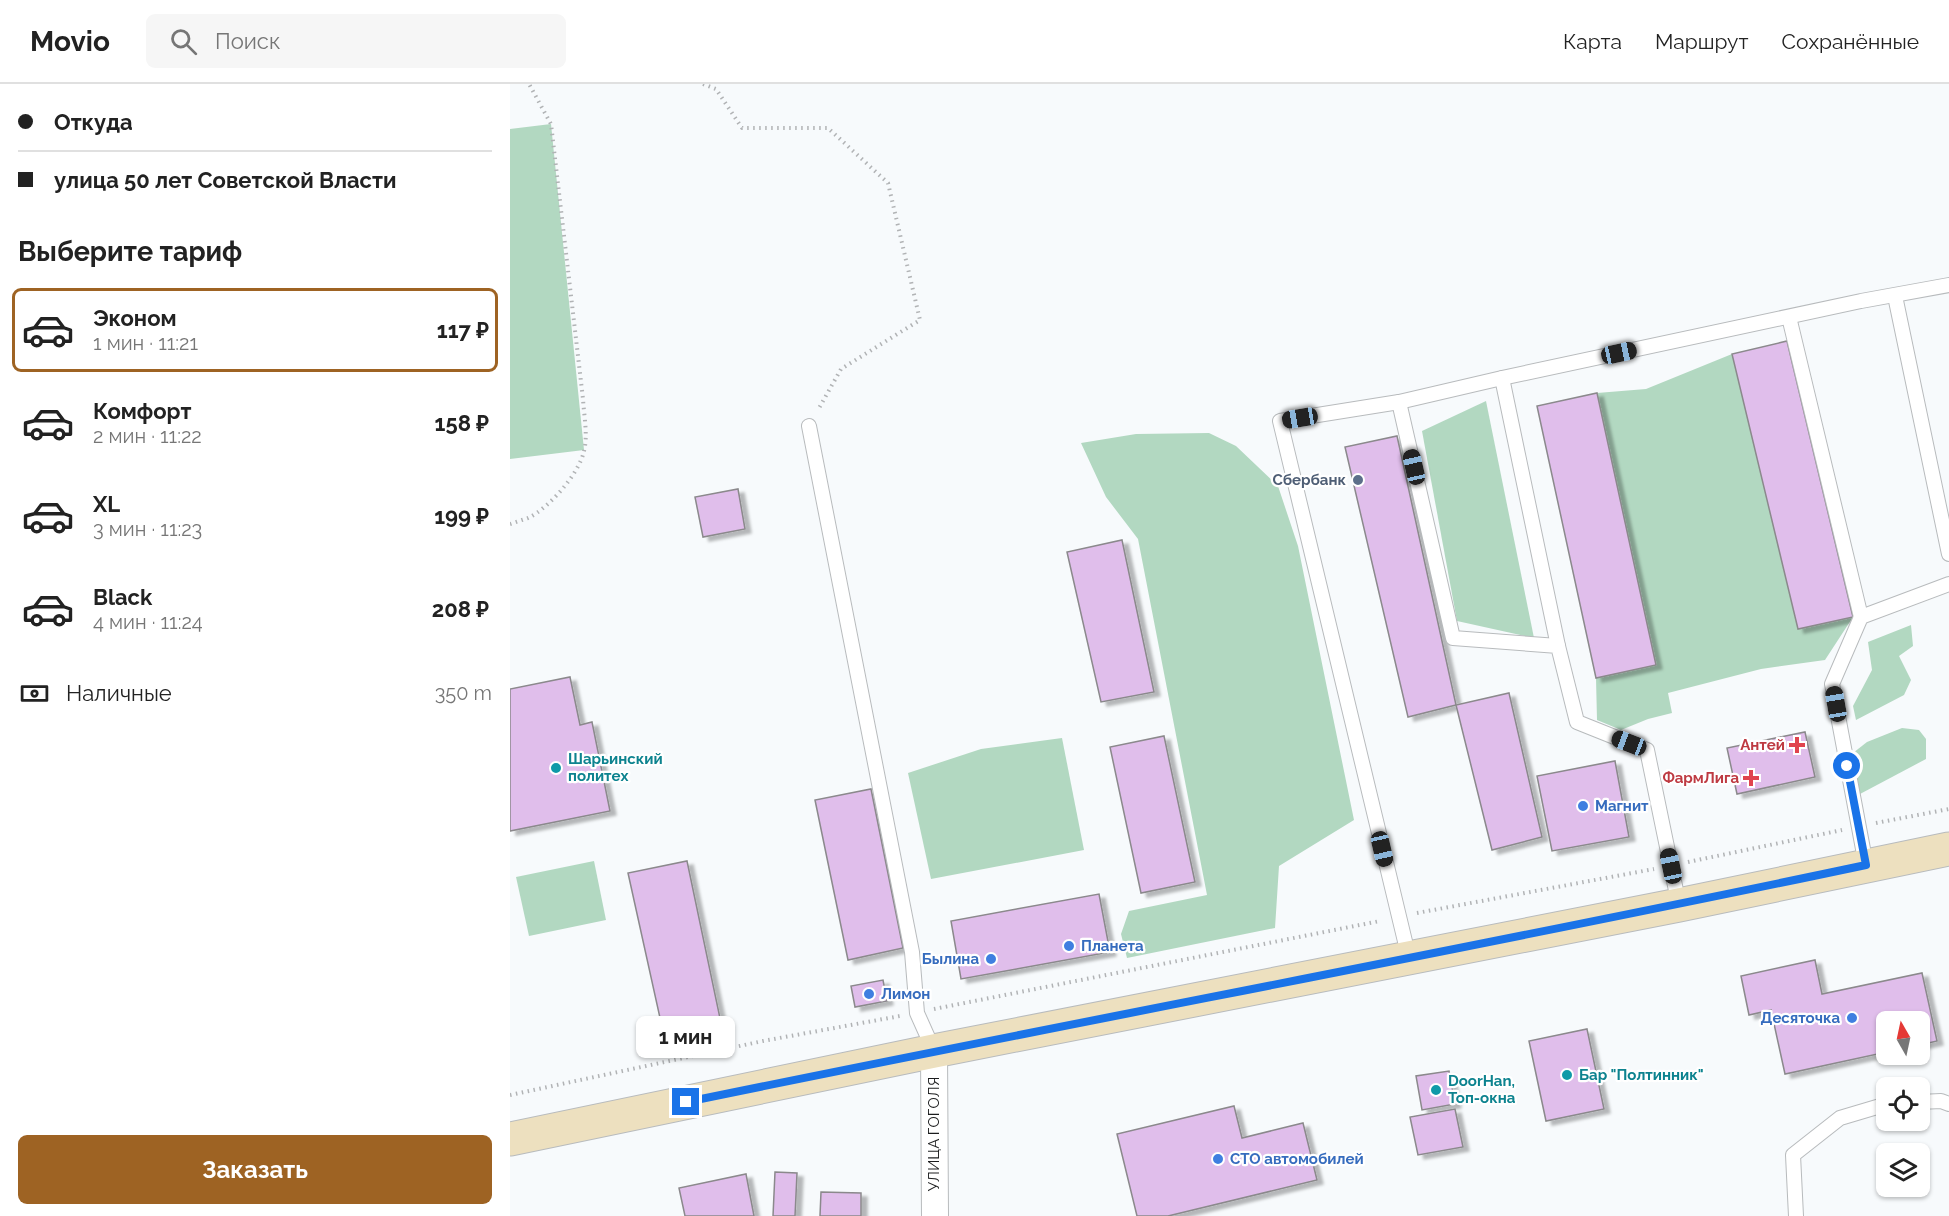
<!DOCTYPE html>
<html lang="ru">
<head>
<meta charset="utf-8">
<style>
  body { margin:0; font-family:Raleway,sans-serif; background:#f6f6f6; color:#222; height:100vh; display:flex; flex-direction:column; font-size:22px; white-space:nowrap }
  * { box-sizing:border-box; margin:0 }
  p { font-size:20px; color:#767676 }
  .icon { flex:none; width:33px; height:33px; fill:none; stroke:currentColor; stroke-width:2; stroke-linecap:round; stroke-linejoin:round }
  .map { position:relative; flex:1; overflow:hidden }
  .sheet { display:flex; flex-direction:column; background:#fff; width:510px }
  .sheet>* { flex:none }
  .top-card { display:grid; align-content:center; height:132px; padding:0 18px; background:#fff }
  .needle { width:39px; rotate:351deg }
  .controls { position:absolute; left:1366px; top:927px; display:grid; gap:12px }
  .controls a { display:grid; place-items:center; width:54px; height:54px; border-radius:9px; background:#fff; box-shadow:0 2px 4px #0004; font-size:30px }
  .end { position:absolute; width:27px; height:27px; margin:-14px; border:8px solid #1a73e8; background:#fff; box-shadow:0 0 0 3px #fff }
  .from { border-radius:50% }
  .bubble { position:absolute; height:42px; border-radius:9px; background:#fff; box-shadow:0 2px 4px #0004; font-size:20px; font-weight:700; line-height:42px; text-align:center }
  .car { position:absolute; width:18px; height:36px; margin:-18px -9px; border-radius:8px; box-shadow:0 0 4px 2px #0007; background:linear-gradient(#222 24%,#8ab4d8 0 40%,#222 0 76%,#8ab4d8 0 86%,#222 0) }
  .top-card b { display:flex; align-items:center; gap:21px; height:57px; font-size:22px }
  .top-card b+b { border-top:2px solid #e0e0e0 }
  .top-card i { width:15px; height:15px; background:#222 }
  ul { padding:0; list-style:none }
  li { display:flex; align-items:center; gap:18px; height:84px; margin:0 12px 9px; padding:0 6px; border:3px solid transparent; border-radius:9px }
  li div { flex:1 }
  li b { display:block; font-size:22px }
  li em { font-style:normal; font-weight:700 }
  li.current { border-color:#9e6323 }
  li>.icon { width:54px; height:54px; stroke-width:1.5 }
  h2 { padding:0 18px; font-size:27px; line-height:72px }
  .pay { display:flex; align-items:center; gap:15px; height:66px; padding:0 18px; font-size:22px }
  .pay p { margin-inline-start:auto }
  .action { display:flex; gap:12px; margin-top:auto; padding:12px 18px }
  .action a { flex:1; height:69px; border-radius:9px; background:#9e6323; color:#fff; font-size:24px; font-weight:700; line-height:69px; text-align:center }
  header { display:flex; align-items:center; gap:36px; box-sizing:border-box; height:84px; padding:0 30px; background:#fff; border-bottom:2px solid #e0e0e0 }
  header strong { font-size:28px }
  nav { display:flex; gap:33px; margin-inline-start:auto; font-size:21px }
  .search { width:420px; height:54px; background:#f6f6f6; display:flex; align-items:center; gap:15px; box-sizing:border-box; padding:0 21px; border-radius:9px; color:#767676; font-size:22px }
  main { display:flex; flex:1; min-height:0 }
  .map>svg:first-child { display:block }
</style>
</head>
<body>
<header>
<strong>Movio</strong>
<div class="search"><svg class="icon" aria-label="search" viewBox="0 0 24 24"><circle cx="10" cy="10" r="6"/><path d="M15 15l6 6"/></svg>Поиск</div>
<nav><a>Карта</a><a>Маршрут</a><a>Сохранённые</a></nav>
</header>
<main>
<section class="sheet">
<div class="top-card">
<b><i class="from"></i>Откуда</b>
<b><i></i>улица 50 лет Советской Власти</b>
</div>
<h2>Выберите тариф</h2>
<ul>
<li class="current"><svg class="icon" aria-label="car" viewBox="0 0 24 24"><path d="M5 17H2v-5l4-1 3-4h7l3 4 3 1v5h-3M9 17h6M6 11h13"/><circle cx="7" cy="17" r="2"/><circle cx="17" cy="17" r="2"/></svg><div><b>Эконом</b><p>1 мин · 11:21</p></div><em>117 ₽</em></li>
<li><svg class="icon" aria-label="car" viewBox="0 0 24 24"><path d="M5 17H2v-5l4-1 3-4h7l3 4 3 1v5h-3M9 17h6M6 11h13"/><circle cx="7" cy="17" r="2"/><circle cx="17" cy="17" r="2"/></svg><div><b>Комфорт</b><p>2 мин · 11:22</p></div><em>158 ₽</em></li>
<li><svg class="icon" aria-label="car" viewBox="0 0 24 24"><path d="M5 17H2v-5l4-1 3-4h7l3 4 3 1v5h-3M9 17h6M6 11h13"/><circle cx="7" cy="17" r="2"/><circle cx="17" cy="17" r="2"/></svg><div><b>XL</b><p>3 мин · 11:23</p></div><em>199 ₽</em></li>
<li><svg class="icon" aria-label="car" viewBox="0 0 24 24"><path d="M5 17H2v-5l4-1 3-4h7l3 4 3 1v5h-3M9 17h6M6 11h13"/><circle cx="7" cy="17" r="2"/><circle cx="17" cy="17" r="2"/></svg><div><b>Black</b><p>4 мин · 11:24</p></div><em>208 ₽</em></li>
</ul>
<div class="pay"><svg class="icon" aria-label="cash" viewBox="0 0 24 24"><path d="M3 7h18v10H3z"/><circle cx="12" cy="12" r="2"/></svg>Наличные<p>350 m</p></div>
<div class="action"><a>Заказать</a></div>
</section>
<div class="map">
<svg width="1439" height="1132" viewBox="0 0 1439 1132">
  <defs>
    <filter id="shadow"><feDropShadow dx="6" dy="4" stdDeviation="1.5" flood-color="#0004"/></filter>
  </defs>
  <rect width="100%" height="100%" fill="#f7fafc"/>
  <!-- green -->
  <g fill="#b2d8c1">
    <path d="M41 40 74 366 0 375V45Z"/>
    <path d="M1222 270 1288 545 1343 533 1315 576 1251 585 1158 609 1162 629 1138 635 1111 646 1087 636 1086 594 1146 581 1087 309 1136 305Z"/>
    <path d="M976 317 1024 554 947 537 912 347Z"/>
    <path d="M699 349 726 362 768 402 788 462 844 736 769 782 765 844 617 874 611 850 619 827 697 811 628 455 596 413 571 359 626 350Z"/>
    <path d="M1401 541 1403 562 1389 572 1401 596 1394 611 1346 636 1343 622 1362 586 1358 558Z"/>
    <path d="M1392 644 1409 646 1416 655V675L1350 710 1343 669 1357 658Z"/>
    <path d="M552 654 574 766 421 795 398 689 471 665Z"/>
    <path d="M84 777 96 836 19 852 6 793Z"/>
  </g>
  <!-- building -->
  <g fill="#e0beeb" stroke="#8b898c" stroke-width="1.5" filter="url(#shadow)">
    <path d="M1277 257 1343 533 1288 545 1222 270Z"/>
    <path d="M1087 309 1146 581 1086 594 1027 322Z"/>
    <path d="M887 352 946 621 898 633 835 363Z"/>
    <path d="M228 405 235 445 193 453 185 413Z"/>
    <path d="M612 456 644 608 591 618 557 468Z"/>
    <path d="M60 593 70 641 82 638 100 727 0 747V605Z"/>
    <path d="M999 609 1032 753 982 766 946 621Z"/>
    <path d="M1295 648 1305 693 1227 710 1217 664Z"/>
    <path d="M654 652 685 798 631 809 600 663Z"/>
    <path d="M1105 677 1119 753 1042 767 1027 692Z"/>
    <path d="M361 705 393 864 338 876 305 716Z"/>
    <path d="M177 777 211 939 154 952 118 789Z"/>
    <path d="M589 810 600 868 451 895 441 837Z"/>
    <path d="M1305 876 1312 910 1412 889 1427 957 1410 961V938H1377V968L1275 990 1261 926 1239 931 1231 892Z"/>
    <path d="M373 896 377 917 345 923 341 902Z"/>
    <path d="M1077 945 1094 1025 1036 1037 1019 957Z"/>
    <path d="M939 987 945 1020 912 1026 906 992Z"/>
    <path d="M724 1022 732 1054 793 1039 807 1096 658 1132H627L607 1050Z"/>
    <path d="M945 1025 953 1063 908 1071 900 1033Z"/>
    <path d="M265 1088 287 1089 285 1132H263Z"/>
    <path d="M236 1090 244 1132H175L169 1104Z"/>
    <path d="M311 1108 351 1109V1132H310Z"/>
  </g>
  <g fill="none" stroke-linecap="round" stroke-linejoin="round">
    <defs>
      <g id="lane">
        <path d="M1385 212 1439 470"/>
        <path d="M1279 233 1351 533"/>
        <path d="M992 294 1048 562"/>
        <path d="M889 318 943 554 1048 562 1067 638 1137 666 1169 821"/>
        <path d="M299 342 402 868 407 929 424 967"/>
        <path d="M1356 781 1322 600 1351 533 1439 500"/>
        <path d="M899 874 770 337 889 318 992 294 1351 217 1439 201"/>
        <path d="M1410 1018 1431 1017 1439 1020"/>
        <path d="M1286 1132 1283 1071 1330 1034 1377 1020"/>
      </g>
      <path id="street" d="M424 967 425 1132"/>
      <path id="secondary" d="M0 1055 424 967 1169 821 1439 765"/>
    </defs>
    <!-- lane casing -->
    <use href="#lane" stroke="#b8bbbd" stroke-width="16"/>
    <!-- street casing -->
    <use href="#street" stroke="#b8bbbd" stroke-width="28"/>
    <!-- secondary casing -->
    <use href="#secondary" stroke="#b8bbbd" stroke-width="35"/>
    <!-- path -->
    <g stroke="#b1b3b5" stroke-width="4" stroke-dasharray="1.5 4.5" stroke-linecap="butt">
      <path d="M193 0 206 5 232 44H318L378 99 410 236 331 285 308 326"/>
      <path d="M0 440C6 438 12 436 18 434 39 424 69 390 74 367 78 351 74 332 73 315L41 40 19 0"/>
      <path d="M1366 739 1439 725"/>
      <path d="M1178 778 1332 746"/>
      <path d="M907 829 1144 785"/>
      <path d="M424 925 870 837"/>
      <path d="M0 1011 253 957 390 932"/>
    </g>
    <!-- lane -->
    <use href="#lane" stroke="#fff" stroke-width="14"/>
    <!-- street -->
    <use href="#street" stroke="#fff" stroke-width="26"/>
    <!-- secondary -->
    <use href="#secondary" stroke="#ede0bf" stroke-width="33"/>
  </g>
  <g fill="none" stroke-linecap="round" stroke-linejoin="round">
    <!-- route -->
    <path stroke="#1a73e8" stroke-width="8" d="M176 1018C569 937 964 864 1356 781L1337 682"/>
  </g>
  <!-- markers -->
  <circle fill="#5c6f8a" stroke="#fff" stroke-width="2" cx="848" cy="396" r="6"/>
  <g fill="#e0444e" stroke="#fff" stroke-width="2">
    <path d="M1284 652h6v6h6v6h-6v6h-6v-6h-6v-6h6z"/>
    <path d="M1238 685h6v6h6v6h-6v6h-6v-6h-6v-6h6z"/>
  </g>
  <g fill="#0f9aa8" stroke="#fff" stroke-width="2">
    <circle cx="46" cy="684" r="6"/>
    <circle cx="1057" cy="991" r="6"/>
    <circle cx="926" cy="1006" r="6"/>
  </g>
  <g fill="#3f7fe0" stroke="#fff" stroke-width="2">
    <circle cx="1073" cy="722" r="6"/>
    <circle cx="559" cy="862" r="6"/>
    <circle cx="481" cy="875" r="6"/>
    <circle cx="359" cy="910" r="6"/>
    <circle cx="1342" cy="934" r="6"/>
    <circle cx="708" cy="1075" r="6"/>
  </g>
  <g text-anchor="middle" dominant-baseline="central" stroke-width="4.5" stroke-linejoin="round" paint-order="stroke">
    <!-- service labels -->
    <g font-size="15" font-weight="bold" fill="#4e5e75" stroke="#fff" text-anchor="end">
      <text x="836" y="396">Сбербанк</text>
    </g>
    <!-- health labels -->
    <g font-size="15" font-weight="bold" fill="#be3a42" stroke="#fff" text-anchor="end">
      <text x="1275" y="661">Антей</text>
      <text x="1229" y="694">ФармЛига</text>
    </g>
    <!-- culture labels -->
    <g font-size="15" font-weight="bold" fill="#0d838f" stroke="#fff" text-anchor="start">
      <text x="58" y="675">Шарьинский<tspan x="58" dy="17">политех</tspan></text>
      <text x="1069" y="991">Бар "Полтинник"</text>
      <text x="938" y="997">DoorHan,<tspan x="938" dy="17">Топ-окна</tspan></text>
    </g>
    <!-- shop labels -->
    <g font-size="15" font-weight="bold" fill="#366cbe" stroke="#fff" text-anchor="start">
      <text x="1085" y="722">Магнит</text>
      <text x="571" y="862">Планета</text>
      <text x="469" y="875" text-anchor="end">Былина</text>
      <text x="371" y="910">Лимон</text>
      <text x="1330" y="934" text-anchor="end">Десяточка</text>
      <text x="720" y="1075">СТО автомобилей</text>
    </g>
    <!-- street labels -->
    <g font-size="15" fill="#1b1c1d" stroke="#fff">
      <text transform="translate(424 1050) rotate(-90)">УЛИЦА ГОГОЛЯ</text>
    </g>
  </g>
</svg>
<div class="controls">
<a><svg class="needle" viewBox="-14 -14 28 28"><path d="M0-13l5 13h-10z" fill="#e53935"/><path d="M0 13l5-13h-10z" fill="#767676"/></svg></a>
<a><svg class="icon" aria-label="locate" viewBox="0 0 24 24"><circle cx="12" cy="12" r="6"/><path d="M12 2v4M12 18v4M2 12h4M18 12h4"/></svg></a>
<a><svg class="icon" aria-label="layers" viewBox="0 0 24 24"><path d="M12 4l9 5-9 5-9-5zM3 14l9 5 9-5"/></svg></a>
</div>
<i class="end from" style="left:1337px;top:682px"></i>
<i class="end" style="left:176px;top:1018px"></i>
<div class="bubble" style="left:126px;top:932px;width:99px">1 мин</div>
<i class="car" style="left:1109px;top:269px;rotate:78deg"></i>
<i class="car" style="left:790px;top:334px;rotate:261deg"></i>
<i class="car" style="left:904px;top:383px;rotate:347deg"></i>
<i class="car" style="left:1326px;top:620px;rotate:350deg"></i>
<i class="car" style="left:1119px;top:659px;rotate:291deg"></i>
<i class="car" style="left:872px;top:765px;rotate:167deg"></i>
<i class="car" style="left:1161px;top:782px;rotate:348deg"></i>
</div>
</main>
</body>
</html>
